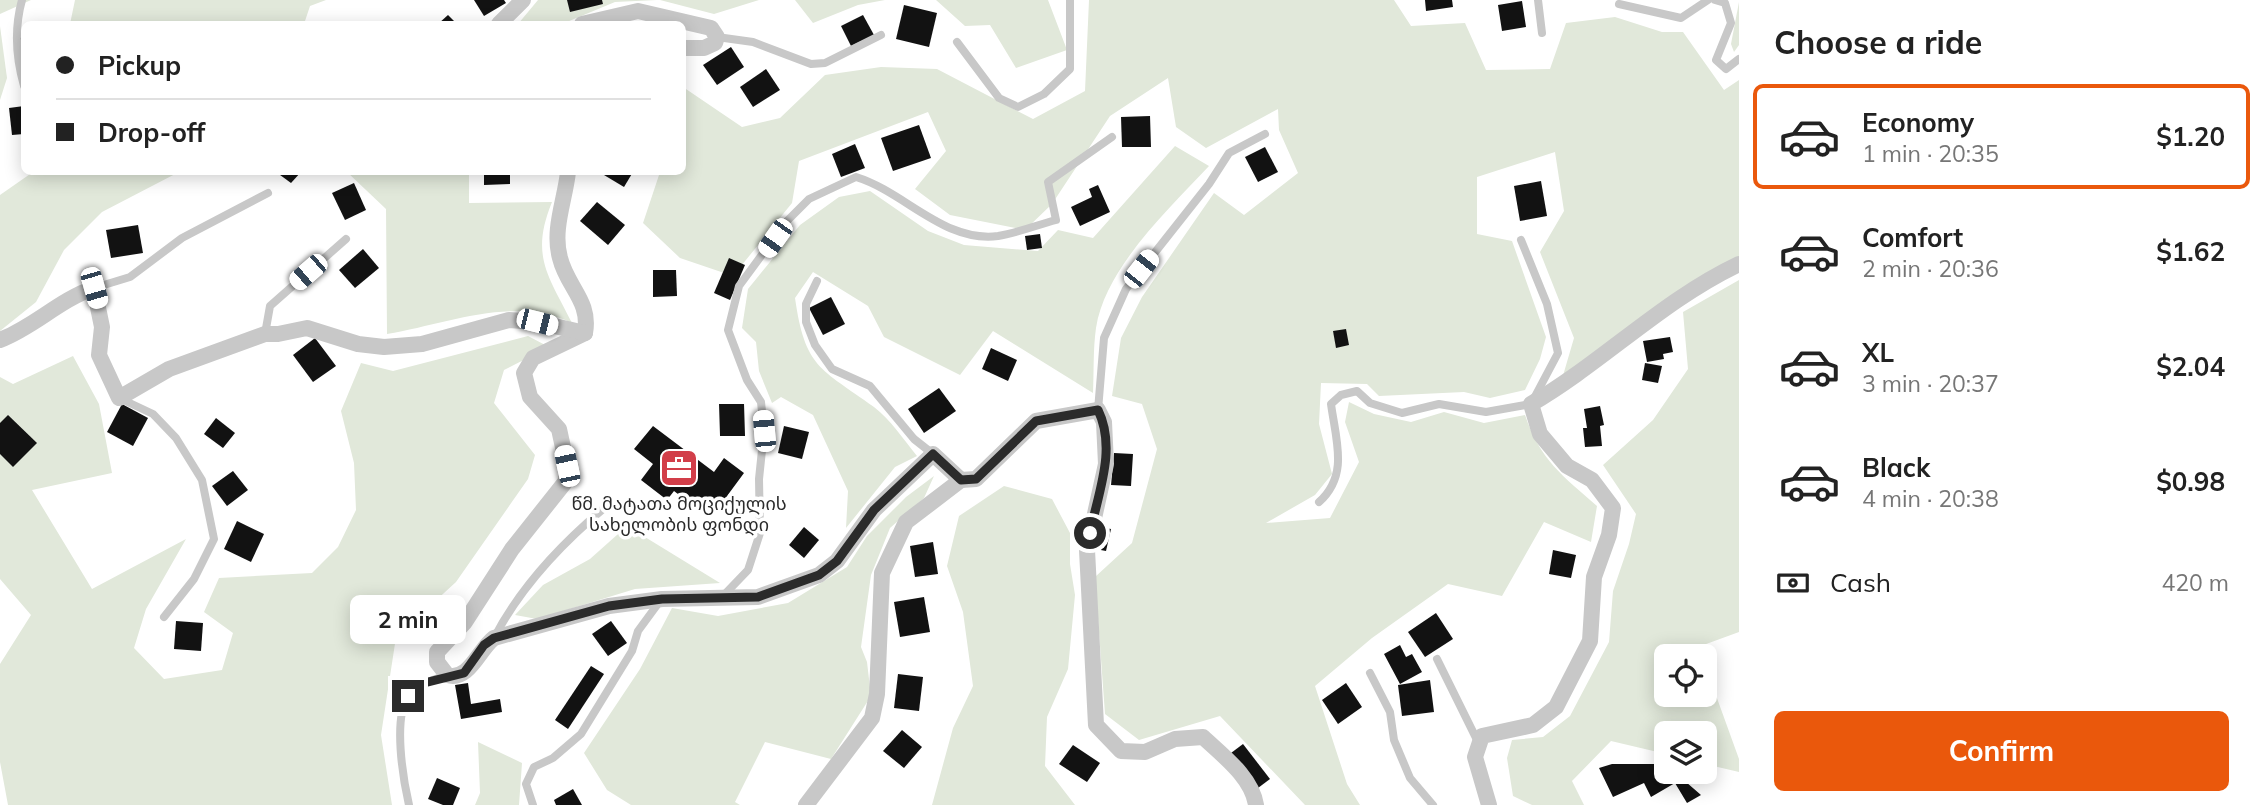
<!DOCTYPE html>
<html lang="en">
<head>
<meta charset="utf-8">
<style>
  body { margin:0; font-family:Mulish,"Noto Sans Georgian",sans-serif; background:#f2f2f2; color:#222; height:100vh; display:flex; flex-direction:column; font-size:26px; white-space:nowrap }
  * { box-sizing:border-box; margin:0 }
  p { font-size:23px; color:#767676 }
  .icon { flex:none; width:38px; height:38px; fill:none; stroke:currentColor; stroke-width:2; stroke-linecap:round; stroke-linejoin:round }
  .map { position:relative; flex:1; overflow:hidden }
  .sheet { display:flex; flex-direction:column; background:#fff; width:525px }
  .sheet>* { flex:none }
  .guide { position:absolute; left:21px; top:21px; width:665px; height:154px; border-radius:10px; box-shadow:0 4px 18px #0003; display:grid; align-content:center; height:154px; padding:0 35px; background:#fff }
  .tools { position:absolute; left:1654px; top:644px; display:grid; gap:14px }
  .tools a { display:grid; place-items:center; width:63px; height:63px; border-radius:10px; background:#fff; box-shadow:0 4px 18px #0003; font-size:35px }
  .end { position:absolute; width:32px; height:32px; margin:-16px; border:9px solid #2b2b2b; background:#fff; box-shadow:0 0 0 4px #fff }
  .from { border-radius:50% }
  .bubble { position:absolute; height:49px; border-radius:10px; background:#fff; box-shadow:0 4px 18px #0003; font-size:23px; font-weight:700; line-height:49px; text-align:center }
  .car { position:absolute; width:21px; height:42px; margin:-21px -10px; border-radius:9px; box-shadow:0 0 5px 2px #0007; background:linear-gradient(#fff 24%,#345 0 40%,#fff 0 76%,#345 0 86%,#fff 0) }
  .guide b { display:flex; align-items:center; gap:24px; height:66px; font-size:26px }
  .guide b+b { border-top:2px solid #e0e0e0 }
  .guide i { width:18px; height:18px; background:#222 }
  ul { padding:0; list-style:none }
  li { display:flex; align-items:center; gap:21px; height:105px; margin:0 14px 10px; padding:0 21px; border:4px solid transparent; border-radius:10px }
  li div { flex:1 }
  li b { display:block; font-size:26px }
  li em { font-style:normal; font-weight:700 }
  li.active { border-color:#ea580c }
  li>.icon { width:63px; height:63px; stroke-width:1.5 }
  h2 { padding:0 35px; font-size:32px; line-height:84px }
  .pay { display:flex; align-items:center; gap:18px; height:77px; padding:0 35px; font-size:26px }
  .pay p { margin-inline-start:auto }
  .action { display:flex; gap:14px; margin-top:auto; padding:14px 35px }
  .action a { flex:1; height:80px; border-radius:10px; background:#ea580c; color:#fff; font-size:28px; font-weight:700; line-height:80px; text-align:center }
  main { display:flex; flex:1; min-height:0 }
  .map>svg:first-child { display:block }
</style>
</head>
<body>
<main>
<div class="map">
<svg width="1739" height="805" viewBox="0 0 1739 805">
  <rect width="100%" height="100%" fill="#fff"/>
  <!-- green -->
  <g fill="#e1e8da">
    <path d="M0 0H31L0 14Z"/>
    <path d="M75 0H326L310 6 304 24H70Z"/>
    <path d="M538 0H657L615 2 562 24H518Z"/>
    <path d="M660 0H759L714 14Z"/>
    <path d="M795 0H885L858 5 813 23Z"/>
    <path d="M936 0H1048L1067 50 1016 68 990 25 965 26Z"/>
    <path d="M1089 0H1394L1411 26 1465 23 1486 70 1550 69 1566 23 1615 17 1662 32H1683L1724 90 1739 80V257L1562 379 1574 338 1540 252 1564 211 1555 152 1477 177V234L1512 241 1546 337 1540 359 1525 390 1490 398 1464 392 1379 396 1367 384 1321 383 1319 424 1332 474 1315 495 1266 523 1330 518 1359 462 1345 422 1349 402 1374 414 1411 422 1444 412 1484 423 1525 415C1540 460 1563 476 1597 506L1591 542 1544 522 1502 596 1448 584 1372 638 1315 686 1347 784 1360 805H1305L1220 716 1139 740 1105 714 1095 577 1132 543 1157 449 1142 404 1112 396 1121 338 1142 297 1214 193 1244 215 1298 173 1279 130 1278 109 1206 148 1176 127 1168 78 1110 116 1052 204 1025 230 950 215 915 189 946 151 928 112 799 161 792 203 733 276 680 258 643 223 660 172H682L683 87 742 127 780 118 825 75 881 67 937 69 1033 119 1085 91Z"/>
    <path d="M1739 2V45L1734 52 1731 44Z"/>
    <path d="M0 26 7 78 0 100Z"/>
    <path d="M1175 146 1209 166C1169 209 1105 268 1096 328 1093 349 1094 371 1093 393L993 331 960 375 884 337 868 306 813 272 795 298C805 368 820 368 874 407 890 419 904 440 917 456L895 467 846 528 848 491 813 415 781 397 772 403 759 371 756 342 742 328 748 289 800 225 839 197 870 191 928 231 964 245 1038 251 1058 230 1093 238Z"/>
    <path d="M33 172H179L102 212 64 250 36 302 0 331V195Z"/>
    <path d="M347 172H469V203L552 202C530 256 548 275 572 323 514 295 447 324 387 334L386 209Z"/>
    <path d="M1739 280V632L1698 647 1701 656H1666V695H1704L1705 665 1739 759V772L1705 764 1704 733H1666V754L1611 741 1572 781 1584 805H1532L1513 796 1507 758 1512 740 1543 737 1570 716 1609 642 1613 591 1629 544 1636 514 1603 465 1653 420 1688 369 1683 312Z"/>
    <path d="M528 336 549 347 504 370 494 403 535 455 528 479 456 582 396 637 381 735 392 805H8L0 762V664L31 615 0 579V377L13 384 73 356 99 404 112 473 32 490 92 589 186 539 146 609 134 648 164 679 222 670 233 633 204 612 219 578 312 573 338 547 356 510 354 463 341 411 361 363 393 371Z"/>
    <path d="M934 476 924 498 890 528 871 575 861 647 867 662 871 696 831 759 765 742 735 802 740 805H631L607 790 584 753 640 669 672 608 718 616 788 603 847 567 867 536 906 497Z"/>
    <path d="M1004 486 1052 499 1070 533V564L1075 595 1068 669 1047 717 1045 766 1075 805H932L953 728 973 686 963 612 947 566 959 516Z"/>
    <path d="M627 526 720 583 635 589 537 619 515 615 543 585 590 559Z"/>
    <path d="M478 742 522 763 519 805H475L480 793Z"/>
  </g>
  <!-- building -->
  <g fill="#121212">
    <path d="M474 0H504L506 3 484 16Z"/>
    <path d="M567 0H602L603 4 570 12Z"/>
    <path d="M1425 0H1452L1453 7 1426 11Z"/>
    <path d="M1522 1 1526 27 1502 31 1498 5Z"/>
    <path d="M904 5 937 13 929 47 896 39Z"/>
    <path d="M448 15 457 24H438Z"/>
    <path d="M863 15 874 35 851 46 841 26Z"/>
    <path d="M24 37V57H23L19 38Z"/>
    <path d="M731 47 744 67 717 85 703 65Z"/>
    <path d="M766 69 780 90 753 107 740 87Z"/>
    <path d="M24 106V134L12 135 9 108Z"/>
    <path d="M1150 116 1151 147H1122L1121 117Z"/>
    <path d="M919 125 931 158 893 171 881 138Z"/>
    <path d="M855 144 865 168 841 177 832 154Z"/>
    <path d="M1265 147 1278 172 1258 182 1245 157Z"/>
    <path d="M276 172H301L291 183Z"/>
    <path d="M484 172H510V184L484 185Z"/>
    <path d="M599 172H633L624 187Z"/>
    <path d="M1541 181 1547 216 1520 221 1514 186Z"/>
    <path d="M354 183 366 210 345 220 332 193Z"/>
    <path d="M1098 185 1110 212 1080 226 1071 207 1092 197 1089 189Z"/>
    <path d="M597 202 625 225 608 245 580 221Z"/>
    <path d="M138 225 143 253 111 258 106 230Z"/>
    <path d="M1040 234 1042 248 1027 250 1025 236Z"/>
    <path d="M363 249 379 268 355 288 339 270Z"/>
    <path d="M729 258 745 265 730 300 714 293Z"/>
    <path d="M653 270H676L677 296 653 297Z"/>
    <path d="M831 297 845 324 823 335 809 308Z"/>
    <path d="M1346 329 1349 345 1336 348 1333 331Z"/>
    <path d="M1670 337 1673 352 1663 354 1664 359 1647 362 1643 341Z"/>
    <path d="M315 338 336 366 313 382 293 355Z"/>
    <path d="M991 348 1017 360 1008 381 982 369Z"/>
    <path d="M1645 363 1662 366 1658 383 1642 380Z"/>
    <path d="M939 388 956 411 924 433 908 409Z"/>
    <path d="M122 404 148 418 133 446 107 432Z"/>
    <path d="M719 404H744L745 436H720Z"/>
    <path d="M1600 406 1604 425 1600 426 1602 446 1585 447 1583 428H1587L1584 409Z"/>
    <path d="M8 415 37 443 13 467 0 454V423Z"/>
    <path d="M216 418 235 433 223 448 204 434Z"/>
    <path d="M653 426 714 472 724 458 744 473 716 511 701 500 696 508 674 491 667 500 641 480 653 464 634 449Z"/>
    <path d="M784 426 809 432 802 459 778 453Z"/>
    <path d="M1114 453 1133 454 1131 486 1111 485Z"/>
    <path d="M233 471 248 490 227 506 212 486Z"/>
    <path d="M237 521 264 534 251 562 224 549Z"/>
    <path d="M1095 526 1111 529 1106 551 1090 548Z"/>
    <path d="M804 527 819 540 804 558 789 545Z"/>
    <path d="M933 542 938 574 915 577 910 546Z"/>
    <path d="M1553 550 1576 555 1571 578 1549 574Z"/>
    <path d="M924 597 930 632 900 637 894 602Z"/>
    <path d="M1436 613 1453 639 1425 657 1408 632Z"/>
    <path d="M176 621 203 623 201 651 174 649Z"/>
    <path d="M611 621 627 643 608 656 592 634Z"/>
    <path d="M1400 645 1406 657 1412 654 1422 672 1400 684 1384 654Z"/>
    <path d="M591 666 604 674 568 729 555 720Z"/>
    <path d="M898 674 923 677 919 711 894 708Z"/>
    <path d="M1430 680 1434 712 1402 716 1398 685Z"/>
    <path d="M468 683 471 704 500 699 502 712 461 719 455 685Z"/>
    <path d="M1346 683 1362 707 1338 724 1322 700Z"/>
    <path d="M902 730 922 747 904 768 883 751Z"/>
    <path d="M1243 744 1270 779 1254 791 1227 756Z"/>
    <path d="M1073 745 1100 763 1087 782 1059 764Z"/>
    <path d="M1612 764H1661L1673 781 1686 782 1701 795 1687 803 1675 783 1651 797 1644 783 1613 797 1599 768Z"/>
    <path d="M437 778 460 788 453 805H443L428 799Z"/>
    <path d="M573 789 582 805H556L554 800Z"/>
  </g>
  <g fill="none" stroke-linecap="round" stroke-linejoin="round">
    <!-- lane -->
    <g stroke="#c8c8c8" stroke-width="8">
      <path d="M22 0C14 29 16 58 24 86"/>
      <path d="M1538 0 1542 33"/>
      <path d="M1715 0 1725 3 1731 23 1716 60 1726 69 1739 59"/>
      <path d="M1619 4 1681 18 1708 0"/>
      <path d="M717 37 753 42 811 64 825 63 881 35"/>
      <path d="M957 42 999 98 1018 107 1044 94 1070 69V0"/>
      <path d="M817 281 806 304V322L815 345 832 369 870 386 914 439 933 454"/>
      <path d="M94 288 130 277 182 238 268 193"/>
      <path d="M265 334 270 306 346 239"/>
      <path d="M119 398 153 414 176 438 202 480 214 539 194 579 164 617"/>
      <path d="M1098 410 1104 338 1126 289 1209 184 1229 153 1265 134"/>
      <path d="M1319 502C1349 475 1336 441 1331 404L1341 395 1357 391 1370 403 1402 413 1439 404 1486 412 1531 404 1558 353 1547 304 1521 240"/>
      <path d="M724 595 748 570 760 533 759 479 764 431 761 402 747 380 728 330 739 286 786 222 809 199 856 177C905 192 944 243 998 236 1017 233 1037 225 1056 220L1048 182 1112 137"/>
      <path d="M494 638C521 586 564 541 609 504"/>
      <path d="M1437 659 1478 742"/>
      <path d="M1370 673 1390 712 1394 740 1410 778 1433 805"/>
      <path d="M409 805C403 779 393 719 408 696 416 684 434 680 447 675"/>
      <path d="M533 805 526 784 534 767 553 758 581 734 632 651 638 631 660 601"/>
    </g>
    <!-- street -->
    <g stroke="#c8c8c8" stroke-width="16">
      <path d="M499 24 523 0"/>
      <path d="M582 24 638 11 711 28 717 37 715 43 704 48H682"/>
      <path d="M568 172C565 200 552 230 560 258 567 287 591 301 585 333L533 358 524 373 530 397 559 429 567 466 566 481 512 549 465 622 437 652V662L447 675C469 682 479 649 494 638L609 606 662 599 758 597 819 575 837 561 874 510 933 454 961 480 906 522 882 573 877 694 872 718 806 805"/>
      <path d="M0 340C34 327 59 300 94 288L102 327 99 355 119 398 169 369 265 334H278L307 328 358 344 384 347 422 344 509 320 537 322 585 333"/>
      <path d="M961 480 976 479 1036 421 1098 410 1104 422 1106 464 1087 550 1096 725 1121 751 1145 752 1175 739 1203 737C1222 755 1252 777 1256 805"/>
      <path d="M1489 805 1475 757 1482 736 1533 725 1556 707 1590 641 1594 577 1609 535 1613 508 1592 480 1567 466 1540 434 1531 404C1603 362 1663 300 1739 264"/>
    </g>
  </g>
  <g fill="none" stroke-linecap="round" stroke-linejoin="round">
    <!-- route -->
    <path stroke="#2b2b2b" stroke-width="9" d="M408 696 424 683 464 673 484 645 494 638 609 606 662 599 758 597 819 575 837 561 874 510 933 454 961 480 976 479 1036 421 1098 410C1117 449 1098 493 1090 533"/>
  </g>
  <!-- icons -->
  <defs>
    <symbol id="office-square" viewBox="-11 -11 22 22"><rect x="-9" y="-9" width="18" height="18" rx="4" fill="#d23e49" stroke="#fff"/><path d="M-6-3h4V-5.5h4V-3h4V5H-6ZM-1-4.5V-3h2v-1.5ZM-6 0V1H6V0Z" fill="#fff"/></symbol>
  </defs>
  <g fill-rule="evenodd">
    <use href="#office-square" x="657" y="446" width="44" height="44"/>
  </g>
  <g text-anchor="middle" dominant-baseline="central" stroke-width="7" stroke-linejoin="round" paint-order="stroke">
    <!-- poi labels -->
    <g font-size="18" fill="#2b2b2b" stroke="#fff">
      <text x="679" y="503">წმ. მატათა მოციქულის<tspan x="679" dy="21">სახელობის ფონდი</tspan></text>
    </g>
  </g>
</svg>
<div class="tools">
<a><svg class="icon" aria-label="locate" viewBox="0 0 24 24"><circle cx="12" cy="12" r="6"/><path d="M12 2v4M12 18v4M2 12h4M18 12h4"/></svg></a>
<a><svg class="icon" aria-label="layers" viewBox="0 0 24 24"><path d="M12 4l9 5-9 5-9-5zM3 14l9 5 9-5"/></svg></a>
</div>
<i class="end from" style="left:1090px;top:533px"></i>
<i class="end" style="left:408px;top:696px"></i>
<div class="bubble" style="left:350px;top:595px;width:116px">2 min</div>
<i class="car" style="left:775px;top:238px;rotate:215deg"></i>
<i class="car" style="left:1141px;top:269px;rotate:38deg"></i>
<i class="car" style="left:308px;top:272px;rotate:229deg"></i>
<i class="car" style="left:94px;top:288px;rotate:164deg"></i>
<i class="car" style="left:537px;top:322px;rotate:104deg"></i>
<i class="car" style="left:764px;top:431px;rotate:355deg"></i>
<i class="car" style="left:567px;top:466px;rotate:348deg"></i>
<div class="guide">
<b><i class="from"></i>Pickup</b>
<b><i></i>Drop-off</b>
</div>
</div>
<section class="sheet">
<h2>Choose a ride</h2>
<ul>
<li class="active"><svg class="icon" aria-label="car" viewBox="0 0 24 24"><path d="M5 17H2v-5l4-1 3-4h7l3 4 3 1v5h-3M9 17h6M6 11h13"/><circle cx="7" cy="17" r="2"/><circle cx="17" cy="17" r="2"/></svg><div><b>Economy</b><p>1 min · 20:35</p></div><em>$1.20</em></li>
<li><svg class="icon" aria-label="car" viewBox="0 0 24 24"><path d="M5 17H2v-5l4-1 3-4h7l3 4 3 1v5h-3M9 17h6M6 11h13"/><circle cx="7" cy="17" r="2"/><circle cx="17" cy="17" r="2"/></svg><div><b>Comfort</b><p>2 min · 20:36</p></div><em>$1.62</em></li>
<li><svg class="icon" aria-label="car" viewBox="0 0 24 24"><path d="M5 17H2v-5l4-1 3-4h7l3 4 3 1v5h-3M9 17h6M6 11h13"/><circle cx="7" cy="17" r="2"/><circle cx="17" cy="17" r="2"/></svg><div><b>XL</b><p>3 min · 20:37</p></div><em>$2.04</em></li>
<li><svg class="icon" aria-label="car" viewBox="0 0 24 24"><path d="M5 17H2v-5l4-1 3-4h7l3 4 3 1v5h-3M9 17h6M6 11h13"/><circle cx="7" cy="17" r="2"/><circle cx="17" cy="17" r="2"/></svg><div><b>Black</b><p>4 min · 20:38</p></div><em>$0.98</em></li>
</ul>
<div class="pay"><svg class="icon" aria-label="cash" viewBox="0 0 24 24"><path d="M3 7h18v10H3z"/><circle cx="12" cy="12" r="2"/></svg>Cash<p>420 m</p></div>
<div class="action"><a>Confirm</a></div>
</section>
</main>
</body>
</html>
